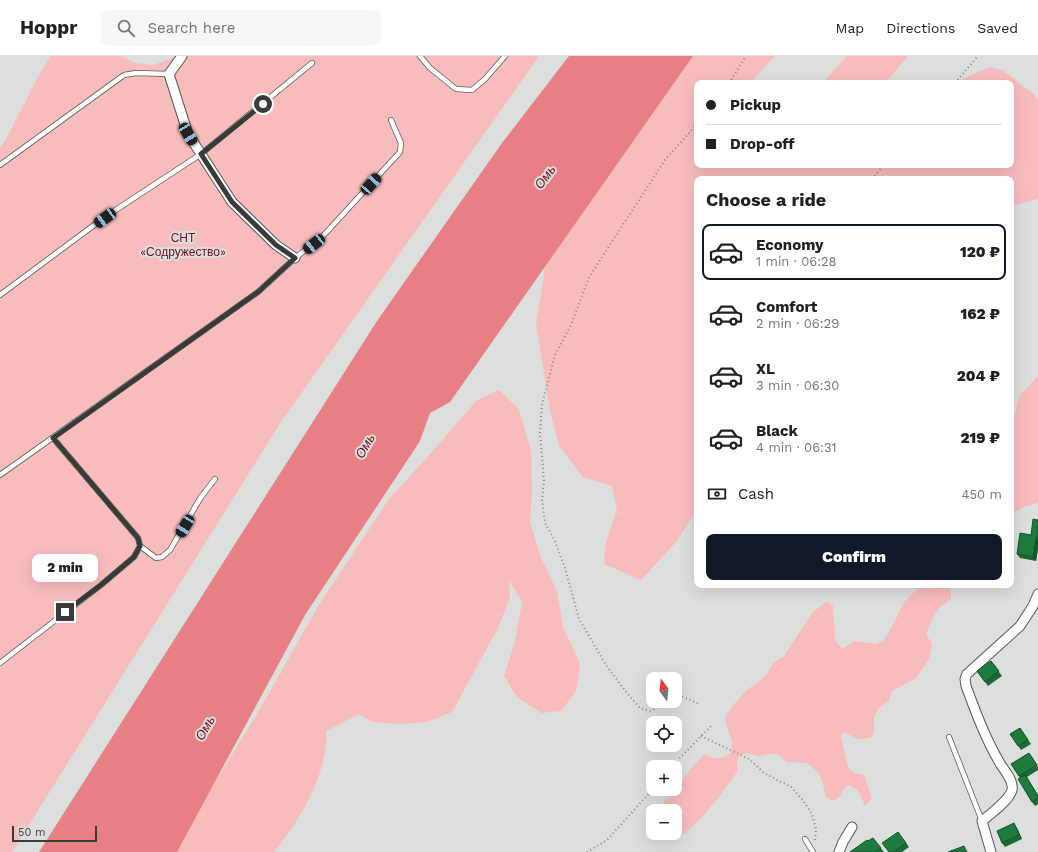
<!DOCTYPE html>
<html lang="en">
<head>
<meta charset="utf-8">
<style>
  body { margin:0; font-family:"Work Sans",sans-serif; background:#f6f6f6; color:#202124; height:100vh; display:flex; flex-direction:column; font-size:15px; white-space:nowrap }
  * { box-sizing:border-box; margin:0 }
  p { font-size:13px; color:#757577 }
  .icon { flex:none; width:22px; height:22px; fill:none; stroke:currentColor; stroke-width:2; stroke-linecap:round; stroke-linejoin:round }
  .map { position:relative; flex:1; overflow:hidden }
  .sheet { position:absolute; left:694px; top:120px; width:320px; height:412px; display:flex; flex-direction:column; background:#fff; border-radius:8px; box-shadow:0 4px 16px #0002 }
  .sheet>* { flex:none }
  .hud { position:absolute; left:694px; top:24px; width:320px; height:88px; border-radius:8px; box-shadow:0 4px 16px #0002; display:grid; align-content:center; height:88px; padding:0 12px; background:#fff }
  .needle { width:26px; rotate:345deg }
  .controls { position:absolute; left:646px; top:616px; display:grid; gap:8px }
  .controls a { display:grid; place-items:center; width:36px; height:36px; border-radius:8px; background:#fff; box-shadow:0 4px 16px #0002; font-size:20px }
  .scale { position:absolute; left:12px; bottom:10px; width:85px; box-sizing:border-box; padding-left:4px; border:2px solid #393b3a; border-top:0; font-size:11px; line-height:14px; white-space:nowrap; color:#393b3a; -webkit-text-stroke:3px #dcdfdd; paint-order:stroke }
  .end { position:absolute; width:18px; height:18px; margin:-9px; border:5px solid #393b3a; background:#fff; box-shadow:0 0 0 2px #fff }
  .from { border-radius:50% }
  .bubble { position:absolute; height:28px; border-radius:8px; background:#fff; box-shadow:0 4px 16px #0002; font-size:13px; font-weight:800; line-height:28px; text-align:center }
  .car { position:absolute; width:12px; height:24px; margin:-12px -6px; border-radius:5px; box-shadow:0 0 3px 1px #0007; background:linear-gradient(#222 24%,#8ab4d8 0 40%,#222 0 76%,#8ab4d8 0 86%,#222 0) }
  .hud b { display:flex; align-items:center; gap:14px; height:38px; font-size:15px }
  .hud b+b { border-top:1px solid #e0e0e0 }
  .hud i { width:10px; height:10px; background:#202124 }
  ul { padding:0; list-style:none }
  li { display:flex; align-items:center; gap:12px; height:56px; margin:0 8px 6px; padding:0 4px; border:2px solid transparent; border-radius:8px }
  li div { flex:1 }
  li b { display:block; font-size:15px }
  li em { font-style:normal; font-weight:800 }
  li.current { border-color:#111827 }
  li>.icon { width:36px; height:36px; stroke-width:1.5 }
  h2 { padding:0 12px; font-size:18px; line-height:48px }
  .pay { display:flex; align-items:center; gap:10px; height:44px; padding:0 12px; font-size:15px }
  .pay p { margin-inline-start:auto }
  .action { display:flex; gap:8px; margin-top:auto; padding:8px 12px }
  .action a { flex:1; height:46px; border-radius:8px; background:#111827; color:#fff; font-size:16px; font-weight:800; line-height:46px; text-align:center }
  header { display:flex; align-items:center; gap:24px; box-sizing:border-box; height:56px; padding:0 20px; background:#fff; border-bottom:1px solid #e0e0e0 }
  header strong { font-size:19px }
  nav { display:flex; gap:22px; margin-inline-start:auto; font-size:14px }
  .search { width:280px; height:36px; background:#f6f6f6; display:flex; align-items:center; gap:10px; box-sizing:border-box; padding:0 14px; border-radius:8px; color:#757577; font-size:15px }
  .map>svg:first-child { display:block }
</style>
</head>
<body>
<header>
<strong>Hoppr</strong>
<div class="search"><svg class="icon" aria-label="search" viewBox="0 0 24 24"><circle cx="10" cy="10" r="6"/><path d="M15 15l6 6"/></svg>Search here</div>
<nav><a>Map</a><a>Directions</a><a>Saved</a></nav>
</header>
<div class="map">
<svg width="1038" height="796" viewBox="0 0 1038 796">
  <rect width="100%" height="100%" fill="#dcdfdd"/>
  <!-- green -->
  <g fill="#f8bcbd">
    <path d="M51 0H121L135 7 153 9 171 3 175 0H539L281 366 12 796H0V92L5 85 39 19Z"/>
    <path d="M680 0H775L750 27H697V109H1011V27H955L989 11 1002 14 1035 39 1038 44V143L1015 149 1011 160V123H897L885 119 879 123H697V453L677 485 641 524 604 508 606 486 617 453 612 430 583 421 559 390 550 355 536 267 543 225 548 182Z"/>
    <path d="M847 0H908L885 27H823Z"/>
    <path d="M1038 320V447L1023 451 1011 459V370L1020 339Z"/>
    <path d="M499 334 519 353 531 395 532 434 530 466 541 502 557 535 563 571 580 608 576 635 561 655 541 657 517 641 504 620 515 585 522 546 509 524 510 542 498 572 452 656 427 666 400 668 372 666 359 658 326 675C329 716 299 766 274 796H172L256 660 320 547 389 443 431 397 476 345Z"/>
    <path d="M921 529H950L951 538V543C935 553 933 562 926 578L932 588 929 603 916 622 892 635 889 645C882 649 874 655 874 664 874 672 876 676 870 682L858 683 843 676 841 680 848 711C852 717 857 718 864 719L872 742 865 750C861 740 859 732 848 729 841 734 843 740 834 745L826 741C824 733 822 721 817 715 813 712 810 710 807 707L787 706 775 697 758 700 746 697 740 699 737 704V716L719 741 703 760 676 785 669 777H675V755H662L665 744C678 737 678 732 685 720 690 713 698 704 705 698 718 705 721 703 732 696V686L725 664 726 660 734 648 747 634 761 624 767 618 773 607 784 600 813 556 826 546 833 550 835 583 842 593 855 585 876 588 884 584 895 565 904 546Z"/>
  </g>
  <!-- water -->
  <path fill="#e77f84" d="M569 0H693L450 346 430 357 420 385 305 559 177 796H39L377 265 502 87Z"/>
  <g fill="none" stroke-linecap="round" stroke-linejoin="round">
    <defs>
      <g id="lane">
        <path d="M420 0 430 12 456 33 472 34 485 23 505 0"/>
        <path d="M0 109 124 19 136 17 169 18"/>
        <path d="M0 239 105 161 201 98 312 7"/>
        <path d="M53 382 138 482 140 490 156 502 162 501 170 494 201 441 215 423"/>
        <path d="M0 419 258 236 295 202 323 180 400 96 401 87 391 64"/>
        <path d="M0 607 101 529 134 501 140 490"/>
        <path d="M949 681 982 765"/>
        <path d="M805 783 813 796"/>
      </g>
      <g id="street">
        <path d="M182 0 169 18 188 78 232 146 276 189 295 202"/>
        <path d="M839 796 843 786 852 771"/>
        <path d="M991 796 982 765C990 758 1009 745 1012 734 1014 726 1006 716 1001 709 986 684 976 657 966 630L965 623 967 618 1020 570 1033 550 1038 538"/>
      </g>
    </defs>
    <!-- lane casing -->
    <use href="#lane" stroke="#555856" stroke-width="6"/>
    <!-- street casing -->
    <use href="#street" stroke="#555856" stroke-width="11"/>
    <!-- path -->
    <g stroke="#848785" stroke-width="2" stroke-dasharray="1 3" stroke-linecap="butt">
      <path d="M729 27 746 0"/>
      <path d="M955 27 978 0"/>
      <path d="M872 123 884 109"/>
      <path d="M675 641 679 639 699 648"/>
      <path d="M668 645 651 655 640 652 627 637 606 609 579 563 565 512 554 483 545 467 542 444 544 424 540 378 542 348 555 299 571 269 589 221 665 104 697 68"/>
      <path d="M701 680 749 703 764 717 791 731 802 743 812 758 816 773 815 784"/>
      <path d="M671 711 713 668"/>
      <path d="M587 796 607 784 653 733"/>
    </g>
    <!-- lane -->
    <use href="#lane" stroke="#fff" stroke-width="4.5"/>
    <!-- street -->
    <use href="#street" stroke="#fff" stroke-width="9"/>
  </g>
  <!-- wall -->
  <g fill="#1a6a35">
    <path d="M1038 464V492L1036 505 1020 502 1017 498 1031 479Z"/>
    <path d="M991 605 1002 620 988 630 977 615Z"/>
    <path d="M1020 672 1031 688 1021 694 1010 678Z"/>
    <path d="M1029 697 1038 711V714L1027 721 1038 739V748L1035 750 1032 746 1020 722 1011 708Z"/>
    <path d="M1017 772 1022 783 1005 791 1002 787Z"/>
    <path d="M898 776 909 791 902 796H889Z"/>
    <path d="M873 782 884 796H850L868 785Z"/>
  </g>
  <!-- shaded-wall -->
  <g fill="#15562b">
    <path d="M1036 481 1038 483V492L1036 505 1033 501Z"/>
    <path d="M1014 767 1017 772 1022 783 1019 779Z"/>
  </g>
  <!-- building -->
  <g fill="#1e7b3e" stroke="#15562b">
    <path d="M1033 463 1038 464V481H1036L1033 501 1017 498 1020 477 1031 479Z"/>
    <path d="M991 605 999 615 985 626 977 615Z"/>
    <path d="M1020 672 1028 684 1018 690 1010 678Z"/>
    <path d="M1029 697 1037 709 1019 720 1011 708Z"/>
    <path d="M1025 719 1038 740V742L1032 746 1018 723Z"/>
    <path d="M1014 767 1019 779 1002 787 997 775Z"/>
    <path d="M898 776 906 787 894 796H889L882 787Z"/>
    <path d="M873 782 881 792 875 796H850L867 784 868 785Z"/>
    <path d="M964 790 967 796H948Z"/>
  </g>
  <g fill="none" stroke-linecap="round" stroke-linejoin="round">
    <!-- route -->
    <path stroke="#393b3a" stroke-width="5" d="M65 556 101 529 134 501 140 490 138 482 53 382 258 236 295 202 276 189 232 146 201 98 263 48"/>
  </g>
  <g text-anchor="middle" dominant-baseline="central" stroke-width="4" stroke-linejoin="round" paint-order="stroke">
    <!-- park labels -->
    <g font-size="12" fill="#6c0e20" stroke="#dcdfdd">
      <text x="183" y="182">СНТ<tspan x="183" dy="14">«Содружество»</tspan></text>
    </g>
    <!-- water labels -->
    <g font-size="13" font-style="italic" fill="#6a0a1e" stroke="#dcdfdd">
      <text transform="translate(545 121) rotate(-54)">Омь</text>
      <text transform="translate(365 390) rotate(-60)">Омь</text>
      <text transform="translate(205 672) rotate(-60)">Омь</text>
    </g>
  </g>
</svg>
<div class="controls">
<a><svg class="needle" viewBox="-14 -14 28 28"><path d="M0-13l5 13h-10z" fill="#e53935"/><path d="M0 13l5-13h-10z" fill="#757577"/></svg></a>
<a><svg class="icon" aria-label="locate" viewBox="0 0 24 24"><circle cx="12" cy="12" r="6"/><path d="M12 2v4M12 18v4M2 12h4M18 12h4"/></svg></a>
<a>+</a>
<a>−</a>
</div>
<div class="scale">50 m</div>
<i class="end from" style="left:263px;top:48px"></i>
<i class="end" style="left:65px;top:556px"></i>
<div class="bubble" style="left:32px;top:498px;width:66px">2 min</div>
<i class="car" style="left:188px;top:78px;rotate:149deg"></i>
<i class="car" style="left:371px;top:128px;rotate:42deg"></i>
<i class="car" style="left:105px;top:162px;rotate:234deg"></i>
<i class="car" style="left:314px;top:188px;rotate:232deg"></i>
<i class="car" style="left:185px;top:470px;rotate:211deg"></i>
<div class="hud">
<b><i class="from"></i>Pickup</b>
<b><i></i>Drop-off</b>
</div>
<section class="sheet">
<h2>Choose a ride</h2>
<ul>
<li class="current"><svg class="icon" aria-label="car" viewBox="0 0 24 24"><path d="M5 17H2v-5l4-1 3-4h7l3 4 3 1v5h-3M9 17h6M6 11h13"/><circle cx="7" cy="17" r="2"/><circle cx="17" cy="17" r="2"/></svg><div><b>Economy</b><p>1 min · 06:28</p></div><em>120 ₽</em></li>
<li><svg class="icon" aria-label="car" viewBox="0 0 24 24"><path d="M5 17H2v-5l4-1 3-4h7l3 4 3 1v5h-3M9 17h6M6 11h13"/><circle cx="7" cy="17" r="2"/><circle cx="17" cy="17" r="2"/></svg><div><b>Comfort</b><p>2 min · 06:29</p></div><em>162 ₽</em></li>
<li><svg class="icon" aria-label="car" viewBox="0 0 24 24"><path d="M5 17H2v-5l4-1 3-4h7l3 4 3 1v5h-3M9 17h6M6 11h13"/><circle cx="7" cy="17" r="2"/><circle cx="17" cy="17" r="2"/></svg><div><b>XL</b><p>3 min · 06:30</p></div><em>204 ₽</em></li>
<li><svg class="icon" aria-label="car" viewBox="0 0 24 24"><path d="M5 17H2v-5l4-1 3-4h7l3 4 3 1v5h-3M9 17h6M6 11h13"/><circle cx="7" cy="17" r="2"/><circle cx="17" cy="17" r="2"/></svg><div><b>Black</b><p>4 min · 06:31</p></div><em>219 ₽</em></li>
</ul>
<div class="pay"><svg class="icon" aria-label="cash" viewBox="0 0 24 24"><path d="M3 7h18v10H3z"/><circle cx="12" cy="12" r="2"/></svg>Cash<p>450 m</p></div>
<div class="action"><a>Confirm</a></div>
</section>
</div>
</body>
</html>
